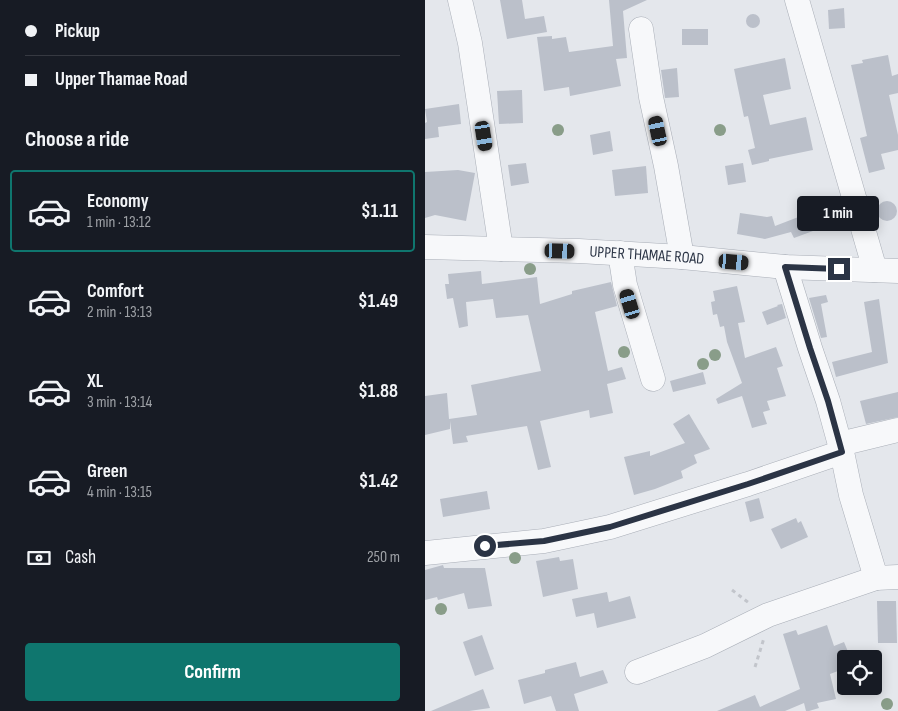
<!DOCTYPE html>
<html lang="en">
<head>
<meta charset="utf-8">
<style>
  body { margin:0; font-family:"Sofia Sans Condensed",sans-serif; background:#242831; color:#f1f3f6; height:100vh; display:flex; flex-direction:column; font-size:19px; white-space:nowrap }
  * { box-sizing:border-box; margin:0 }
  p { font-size:16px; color:#9ea1a6 }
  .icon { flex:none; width:28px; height:28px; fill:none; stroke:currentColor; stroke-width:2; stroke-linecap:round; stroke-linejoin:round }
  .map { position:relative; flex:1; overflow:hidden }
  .panel { display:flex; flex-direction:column; background:#171b24; width:425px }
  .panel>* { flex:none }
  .banner { display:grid; align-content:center; height:110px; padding:0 25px; background:#171b24 }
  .controls { position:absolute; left:412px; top:650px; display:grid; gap:10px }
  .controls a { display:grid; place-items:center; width:45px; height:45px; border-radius:5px; background:#171b24; box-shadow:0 2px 12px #0003; font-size:25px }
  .end { position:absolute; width:22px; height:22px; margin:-11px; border:6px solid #2b3445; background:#fff; box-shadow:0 0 0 2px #fff }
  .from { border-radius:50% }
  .bubble { position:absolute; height:35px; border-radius:5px; background:#171b24; box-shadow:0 2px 12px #0003; font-size:16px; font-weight:700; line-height:35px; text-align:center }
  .car { position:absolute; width:15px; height:30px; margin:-15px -8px; border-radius:6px; box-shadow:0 0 4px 1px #0007; background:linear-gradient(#222 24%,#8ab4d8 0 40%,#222 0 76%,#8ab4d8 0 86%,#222 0) }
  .banner b { display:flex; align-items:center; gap:18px; height:48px; font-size:19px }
  .banner b+b { border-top:1px solid #363941 }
  .banner i { width:12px; height:12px; background:#f1f3f6 }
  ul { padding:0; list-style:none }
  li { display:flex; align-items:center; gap:15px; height:82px; margin:0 10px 8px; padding:0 15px; border:2px solid transparent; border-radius:5px }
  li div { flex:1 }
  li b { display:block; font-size:19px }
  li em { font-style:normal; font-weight:700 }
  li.current { border-color:#0f766e }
  li>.icon { width:45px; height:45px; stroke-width:1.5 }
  h2 { padding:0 25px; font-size:22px; line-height:60px }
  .pay { display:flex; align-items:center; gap:12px; height:55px; padding:0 25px; font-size:19px }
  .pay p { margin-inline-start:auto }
  .button { display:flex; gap:10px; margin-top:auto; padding:10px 25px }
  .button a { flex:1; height:58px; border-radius:5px; background:#0f766e; color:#fff; font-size:20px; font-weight:700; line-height:58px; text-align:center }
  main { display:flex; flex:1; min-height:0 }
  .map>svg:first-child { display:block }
</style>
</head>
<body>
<main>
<section class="panel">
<div class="banner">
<b><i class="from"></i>Pickup</b>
<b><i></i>Upper Thamae Road</b>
</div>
<h2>Choose a ride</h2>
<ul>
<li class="current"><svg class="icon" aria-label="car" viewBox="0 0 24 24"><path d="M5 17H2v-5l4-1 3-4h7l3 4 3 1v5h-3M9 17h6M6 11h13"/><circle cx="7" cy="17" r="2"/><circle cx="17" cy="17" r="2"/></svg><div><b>Economy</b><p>1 min · 13:12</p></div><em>$1.11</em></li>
<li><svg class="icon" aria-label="car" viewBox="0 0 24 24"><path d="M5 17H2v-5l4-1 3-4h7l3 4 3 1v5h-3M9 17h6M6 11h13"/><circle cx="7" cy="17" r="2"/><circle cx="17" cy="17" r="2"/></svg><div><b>Comfort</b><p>2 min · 13:13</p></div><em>$1.49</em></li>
<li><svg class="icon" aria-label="car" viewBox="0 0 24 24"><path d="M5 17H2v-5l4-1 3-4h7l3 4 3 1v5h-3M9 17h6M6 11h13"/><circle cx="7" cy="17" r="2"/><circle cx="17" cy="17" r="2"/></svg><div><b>XL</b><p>3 min · 13:14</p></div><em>$1.88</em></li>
<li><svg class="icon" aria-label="car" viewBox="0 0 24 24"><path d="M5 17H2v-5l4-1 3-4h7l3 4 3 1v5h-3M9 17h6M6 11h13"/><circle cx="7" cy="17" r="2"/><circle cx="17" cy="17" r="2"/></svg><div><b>Green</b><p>4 min · 13:15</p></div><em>$1.42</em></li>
</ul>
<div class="pay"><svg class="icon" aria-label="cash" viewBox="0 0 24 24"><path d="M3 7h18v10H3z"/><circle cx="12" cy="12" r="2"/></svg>Cash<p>250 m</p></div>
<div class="button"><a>Confirm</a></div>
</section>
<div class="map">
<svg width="473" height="711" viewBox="0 0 473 711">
  <rect width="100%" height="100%" fill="#e4e7ec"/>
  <!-- building -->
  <g fill="#bbc0ca">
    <path d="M75 0H97L100 19 119 16 122 32 82 39Z"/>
    <path d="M184 0H222L198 11 202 58 191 59 196 86 145 96 144 87 119 91 112 37 127 36V39L141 37 144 52 188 46Z"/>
    <path d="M419 8 420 28 404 29 403 10Z"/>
    <circle cx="328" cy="21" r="7"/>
    <rect x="257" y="29" width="26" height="16"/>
    <path d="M463 55 467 76 473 74V93L464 95 473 135V150L456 154 460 169 444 173 435 138 442 136 426 65 438 63 437 60Z"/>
    <path d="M360 58 366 89 338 95 345 125 381 117 388 150 344 159V161L327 165 323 150 330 148 323 116 319 117 309 69Z"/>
    <path d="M252 68 254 97 240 98 236 70Z"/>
    <path d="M97 90 98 123 74 124 72 91Z"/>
    <path d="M34 104 36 124 13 127 14 137 0 139V123L2 122 0 109Z"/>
    <path d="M185 131 188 151 168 155 165 135Z"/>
    <path d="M101 163 104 183 86 186 83 165Z"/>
    <path d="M318 163 321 182 303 185 300 166Z"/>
    <path d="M221 166 223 193 190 196 187 170Z"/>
    <path d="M33 170 50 173 41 221 10 215 0 218V172Z"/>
    <circle cx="462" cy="211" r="10"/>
    <path d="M389 211 396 228 369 238 366 232 340 239 312 234 315 213 342 217 347 216 350 226Z"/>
    <path d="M56 271 57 284 112 277 115 304 147 294V291L186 282 192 306 170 312 183 371 197 367 201 379 182 384 188 413 165 418 164 410 115 421 126 467 113 470 102 426 41 436 43 442 28 444 25 421V429L0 435V396L22 393 24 419 52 415 46 385 116 371 103 315 71 318 68 299 41 302 43 326 34 328 28 298 22 299 20 284H24L23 274Z"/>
    <path d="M312 286 320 322 313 323 320 358 351 347 358 366 352 368 361 396 342 401 345 410 338 412 342 424 327 428 317 396 293 404 291 399 317 383 302 342 299 326 295 327 292 314 288 315 286 302 290 301 288 291Z"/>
    <path d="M401 295 403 302 396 304 402 337 396 338 384 298Z"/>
    <path d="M454 299 463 363 411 377 407 362 447 352 439 302Z"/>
    <path d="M357 304 361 318 342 325 337 312 353 306 352 305Z"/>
    <path d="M278 372 281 384 248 392 245 381Z"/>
    <path d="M473 392V417L441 424 435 401Z"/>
    <path d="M264 414 285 449 269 455 272 463 256 471 258 478 230 489 209 495 199 457 225 451V456L260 443 248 424Z"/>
    <path d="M62 491 65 509 18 517 15 499Z"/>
    <path d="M334 498 339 518 325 522 320 502Z"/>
    <path d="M371 518 373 523 376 521 383 537 356 549 346 529Z"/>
    <path d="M134 557 135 561 148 559 153 589 118 597 111 561Z"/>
    <path d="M18 565 19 568H60L67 606 43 609 39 593 13 600 12 597 0 600V570Z"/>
    <path d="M182 592 184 602 205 596 211 618 172 628 169 613 151 617 147 599Z"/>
    <path d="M452 601H471L472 643H453Z"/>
    <path d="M402 625 409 646 419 642 426 659H421V668L405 674 411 699 392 703 394 708 384 711H381L379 703 360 711H292L330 695 335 707 375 689 358 634 371 630 373 635Z"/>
    <path d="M57 635 69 669 50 676 38 642Z"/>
    <path d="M151 662 155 677 178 670 183 683 149 694 154 711H131L126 696 99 704 93 680 120 673V670Z"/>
    <path d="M58 689 65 708 44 711H6Z"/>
  </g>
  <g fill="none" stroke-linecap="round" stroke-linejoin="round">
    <defs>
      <g id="minor">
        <path d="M35 0 45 43 76 249"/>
        <path d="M372 0 450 270"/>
        <path d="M216 29 226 97 241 166 257 257"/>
        <path id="s1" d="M0 247 154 251 257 257 360 267 473 271"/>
        <path d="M195 253 200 285 228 379"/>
        <path d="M360 267 385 348 403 401 417 452 426 495 451 578"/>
        <path d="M415 444 473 430"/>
        <path d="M0 553 119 541 185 527 323 484 417 452"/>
        <path d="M212 672 280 646 343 615 451 578 473 577"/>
      </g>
    </defs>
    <!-- minor casing -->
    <use href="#minor" stroke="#a9aeb7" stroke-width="25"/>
    <!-- path -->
    <g stroke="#c2c5cb" stroke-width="3" stroke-dasharray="4 4" stroke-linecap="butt">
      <path d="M307 590 324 603"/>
      <path d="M330 667 339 638"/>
    </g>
    <!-- minor -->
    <use href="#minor" stroke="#f7f8fa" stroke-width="24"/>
  </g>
  <!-- trees -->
  <g fill="#899d89">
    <circle cx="133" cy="130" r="6"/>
    <circle cx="295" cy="130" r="6"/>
    <circle cx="105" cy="269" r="6"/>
    <circle cx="199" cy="352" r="6"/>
    <circle cx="290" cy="355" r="6"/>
    <circle cx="278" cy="364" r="6"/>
    <circle cx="90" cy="558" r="6"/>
    <circle cx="16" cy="609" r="6"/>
    <circle cx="462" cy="704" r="6"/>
  </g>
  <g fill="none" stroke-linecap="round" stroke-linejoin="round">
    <!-- route -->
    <path stroke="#2b3445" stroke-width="6" d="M60 546 119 541 185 527 323 484 417 452 403 401 385 348 360 267 414 269"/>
  </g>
  <g text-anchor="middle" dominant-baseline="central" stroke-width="4" stroke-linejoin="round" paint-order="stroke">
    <!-- street labels -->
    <g font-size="16" fill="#2b3445" stroke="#f4f6f9">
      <text stroke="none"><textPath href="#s1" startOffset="222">UPPER THAMAE ROAD</textPath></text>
    </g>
  </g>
</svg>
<div class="controls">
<a><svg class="icon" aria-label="locate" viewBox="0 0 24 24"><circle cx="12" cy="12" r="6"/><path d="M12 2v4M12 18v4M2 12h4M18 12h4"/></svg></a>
</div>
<i class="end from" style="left:60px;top:546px"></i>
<i class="end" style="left:414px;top:269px"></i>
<div class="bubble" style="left:372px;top:196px;width:82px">1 min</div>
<i class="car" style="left:233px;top:131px;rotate:348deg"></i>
<i class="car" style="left:59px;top:136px;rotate:171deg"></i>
<i class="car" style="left:135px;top:251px;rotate:92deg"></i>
<i class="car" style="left:309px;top:262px;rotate:95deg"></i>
<i class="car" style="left:205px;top:304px;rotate:343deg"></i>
</div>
</main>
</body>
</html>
